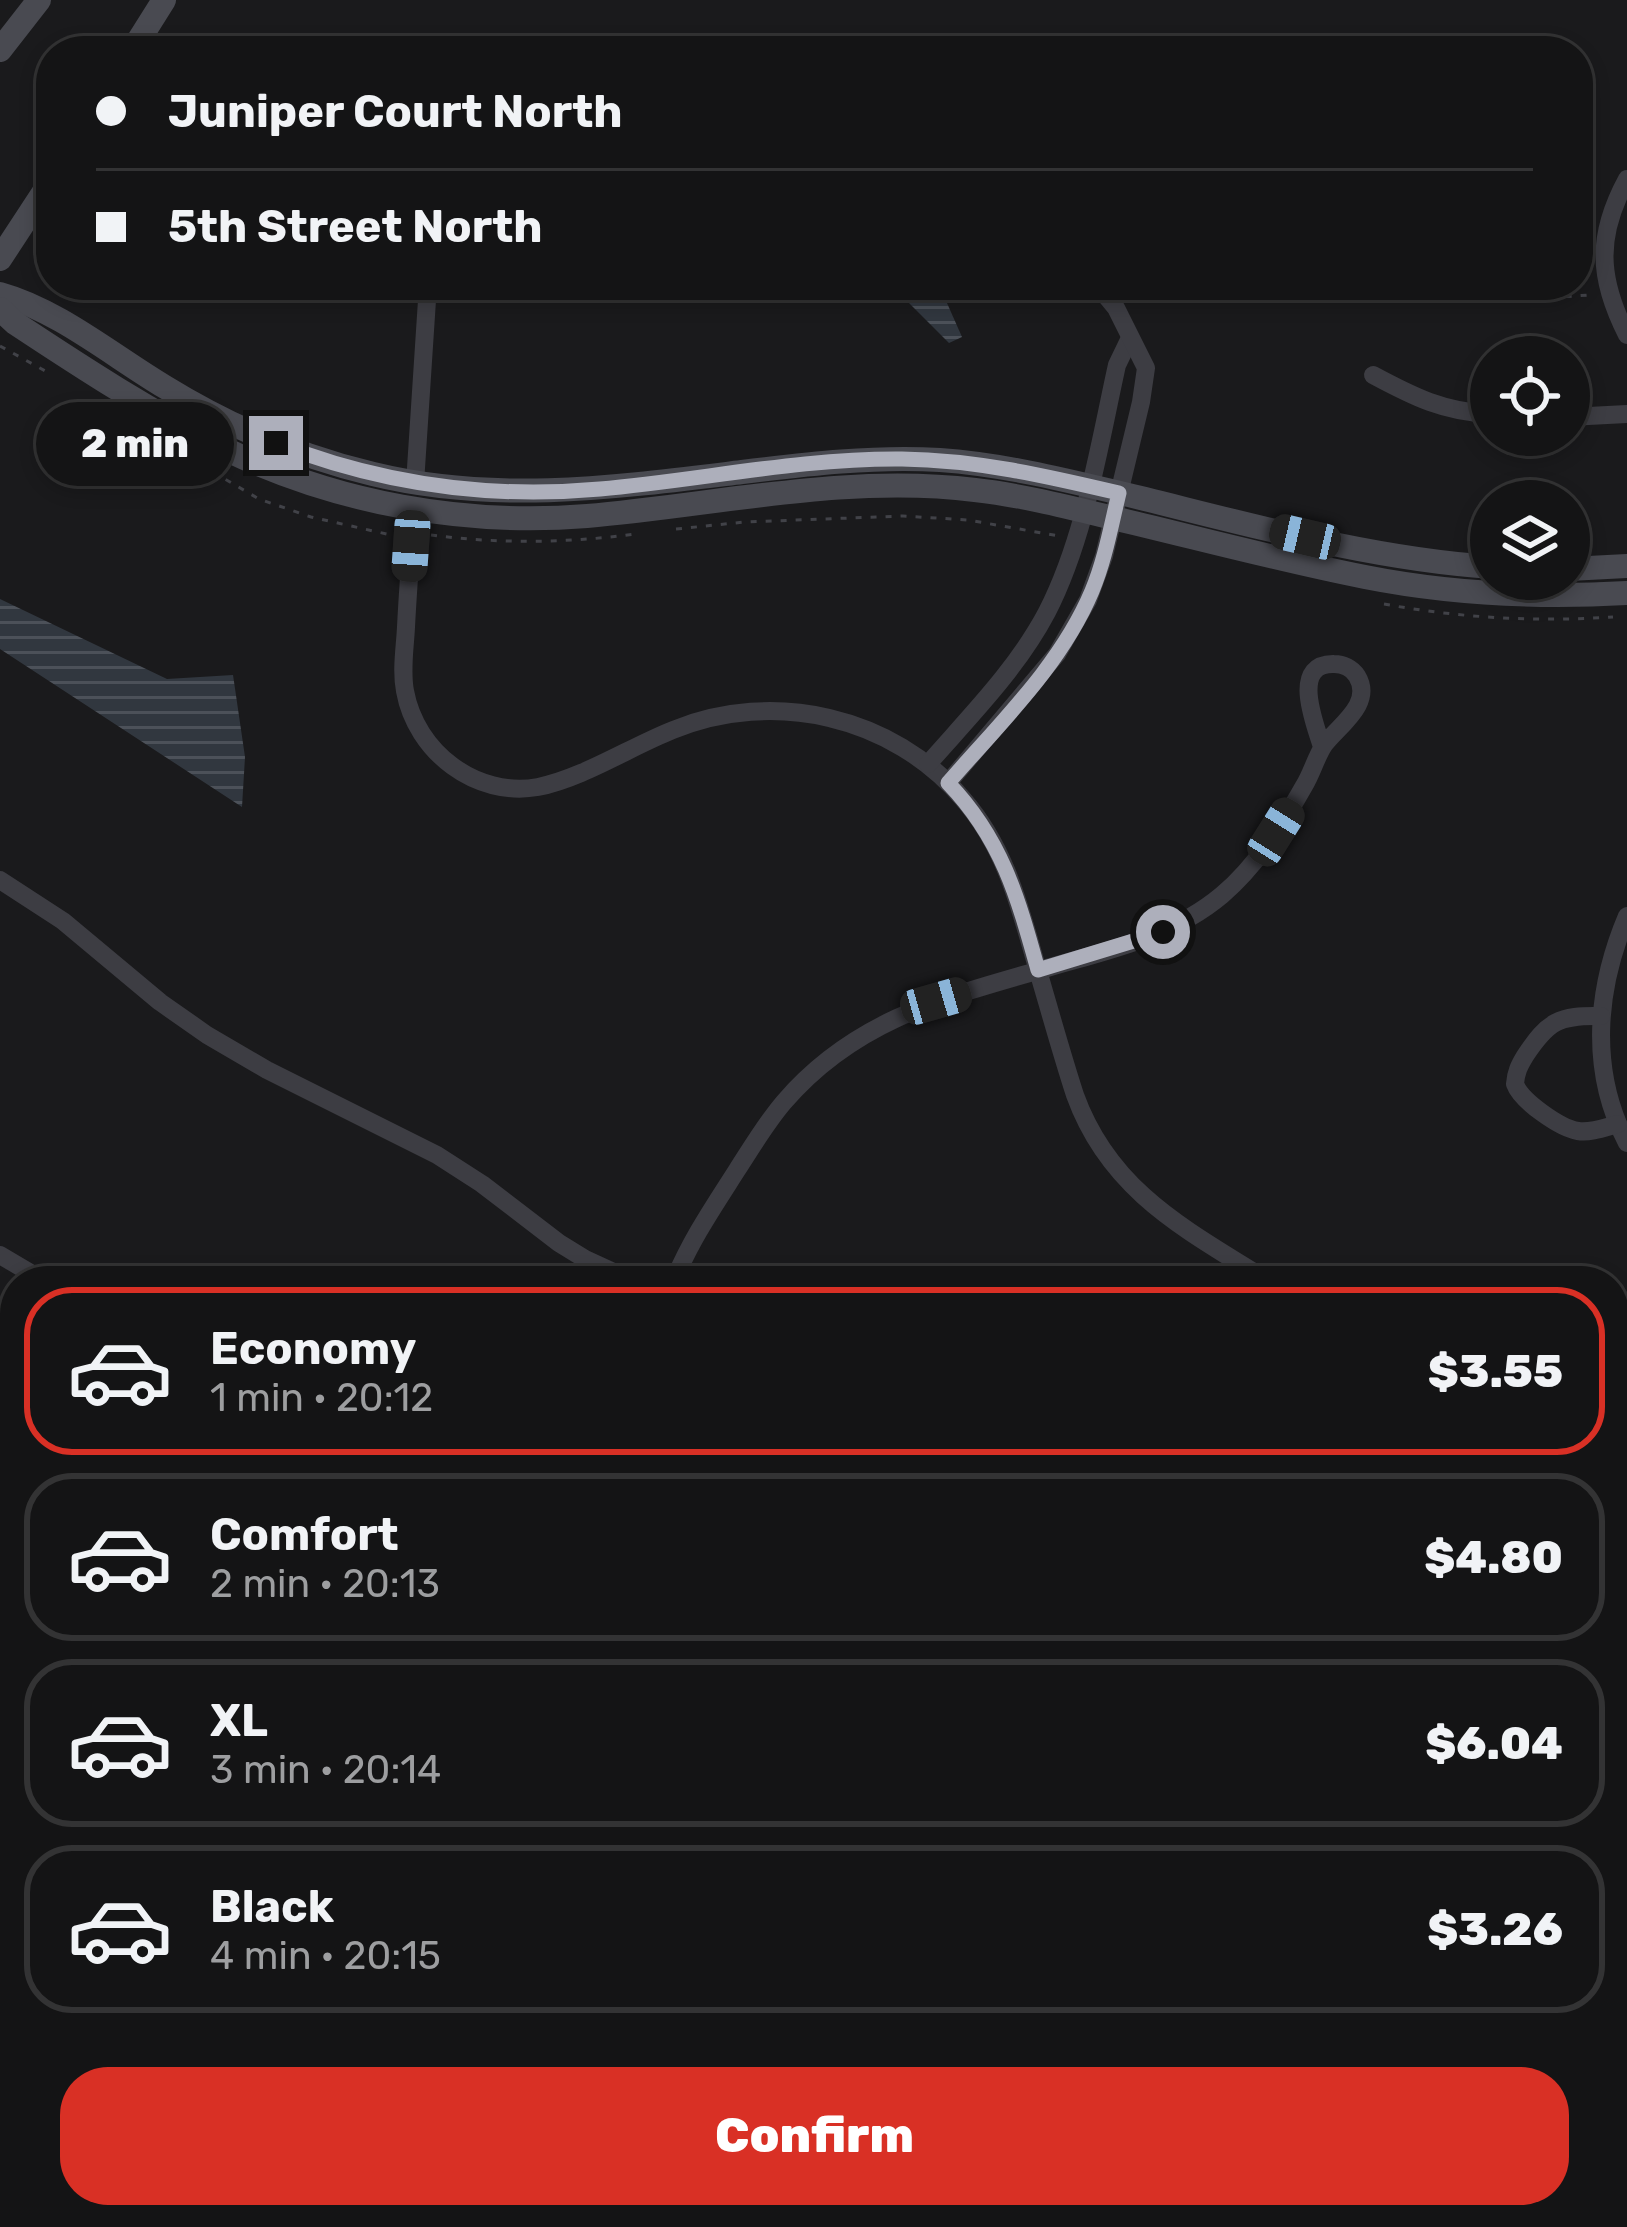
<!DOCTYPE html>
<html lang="en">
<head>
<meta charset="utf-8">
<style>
  body { margin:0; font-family:Rubik,sans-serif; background:#212122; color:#f1f3f6; height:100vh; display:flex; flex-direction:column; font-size:45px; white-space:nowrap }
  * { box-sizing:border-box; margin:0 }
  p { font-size:39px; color:#9d9ea0 }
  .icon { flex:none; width:66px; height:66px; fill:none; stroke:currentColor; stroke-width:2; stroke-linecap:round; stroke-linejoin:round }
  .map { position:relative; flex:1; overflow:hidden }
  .drawer { position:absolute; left:0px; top:1266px; width:1629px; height:963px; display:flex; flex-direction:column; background:#141415; border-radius:48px 48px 0 0; box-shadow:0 6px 18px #0003,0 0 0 3px #333334 }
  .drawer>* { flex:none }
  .banner { position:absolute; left:36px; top:36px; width:1557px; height:264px; border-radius:48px; box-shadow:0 6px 18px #0003,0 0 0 3px #333334; display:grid; align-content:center; height:264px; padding:0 60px; background:#141415 }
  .tools { position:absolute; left:1470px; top:336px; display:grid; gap:24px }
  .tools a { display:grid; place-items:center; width:120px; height:120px; border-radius:50%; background:#141415; box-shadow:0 6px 18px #0003,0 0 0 3px #333334; font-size:60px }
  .end { position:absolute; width:54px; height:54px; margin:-27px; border:15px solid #adafbb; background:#111; box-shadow:0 0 0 6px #111 }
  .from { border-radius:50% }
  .bubble { position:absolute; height:84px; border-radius:42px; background:#141415; box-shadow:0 6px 18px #0003,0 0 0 3px #333334; font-size:39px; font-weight:800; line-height:84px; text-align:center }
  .car { position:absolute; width:36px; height:72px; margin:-36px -18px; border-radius:15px; box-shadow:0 0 9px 3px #0007; background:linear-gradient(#222 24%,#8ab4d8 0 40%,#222 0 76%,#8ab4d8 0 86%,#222 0) }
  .banner b { display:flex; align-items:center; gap:42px; height:114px; font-size:45px }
  .banner b+b { border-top:3px solid #333334 }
  .banner i { width:30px; height:30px; background:#f1f3f6 }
  ul { padding:21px 0 0; list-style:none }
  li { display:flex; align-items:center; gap:36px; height:168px; margin:0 24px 18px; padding:0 36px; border:6px solid #333334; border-radius:48px }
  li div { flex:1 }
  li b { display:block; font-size:45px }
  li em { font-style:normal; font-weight:800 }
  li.selected { border-color:#d93025 }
  li>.icon { width:108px; height:108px; stroke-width:1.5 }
  .primary-button { display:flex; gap:24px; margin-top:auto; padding:24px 60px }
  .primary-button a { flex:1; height:138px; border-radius:48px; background:#d93025; color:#fff; font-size:48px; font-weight:800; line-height:138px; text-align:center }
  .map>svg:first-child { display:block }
</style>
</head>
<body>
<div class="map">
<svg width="1627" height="2227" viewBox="0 0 1627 2227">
  <defs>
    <pattern id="water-rules" width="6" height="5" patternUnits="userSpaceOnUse" patternTransform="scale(3)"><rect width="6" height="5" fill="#31373f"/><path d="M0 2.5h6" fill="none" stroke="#4c5159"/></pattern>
  </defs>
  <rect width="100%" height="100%" fill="#1a1a1c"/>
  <!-- park -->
  <path fill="#242c26" d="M15 1505V1707L0 1710V1510Z"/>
  <!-- water -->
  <g fill="url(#water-rules)">
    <path d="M891 285H939L962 337 949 343Z"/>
    <path d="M0 599 167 679 233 675 245 757 242 807 0 649Z"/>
  </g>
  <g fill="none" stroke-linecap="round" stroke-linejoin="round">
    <!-- path -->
    <g stroke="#414248" stroke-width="3" stroke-dasharray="6 9" stroke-linecap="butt">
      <path d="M1507 285 1560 297 1589 295"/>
      <path d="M0 346 47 372"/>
      <path d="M148 434 259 499 311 517 391 535"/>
      <path d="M676 529 745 522 903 516 968 520 1059 536"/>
      <path d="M431 535C499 544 568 543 636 534"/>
      <path d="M1384 604C1459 618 1537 622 1613 617"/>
      <path d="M1614 1673 1627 1681"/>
      <path d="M1614 1864 1627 1844"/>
      <path d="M0 1986 15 1991"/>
      <path d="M292 2214 308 2227"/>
      <path d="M642 2227 645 2214"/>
      <path d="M1380 2227 1389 2214"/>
    </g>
    <!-- street -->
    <g stroke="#3d3d43" stroke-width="18">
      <path d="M1627 179C1596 236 1598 278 1627 335"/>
      <path d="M1373 375C1414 397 1444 412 1491 414"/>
      <path d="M1569 417 1627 414"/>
      <path d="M415 483 428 285"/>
      <path d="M414 509C411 548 408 588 406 627 405 648 401 670 405 691 416 752 476 798 538 787 583 778 630 747 673 730 773 689 893 716 963 799 1005 847 1019 904 1036 964 1049 1008 1061 1052 1075 1095 1110 1192 1187 1230 1268 1281"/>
      <path d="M928 764C970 716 1017 669 1047 612 1085 538 1099 446 1117 365L1130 338"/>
      <path d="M948 783 1057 654 1088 600 1104 556 1141 402 1146 368 1116 308 1097 285"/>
      <path d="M0 880 63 921 160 1002 207 1035 267 1070 437 1155 482 1184 559 1243 585 1259 633 1281"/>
      <path d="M1627 916C1596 989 1589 1071 1627 1143"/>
      <path d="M1601 1016C1559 1015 1548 1021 1525 1056 1519 1066 1516 1072 1515 1084 1521 1101 1560 1128 1578 1131 1591 1133 1606 1127 1618 1124"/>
      <path d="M0 1255 44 1281"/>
      <path d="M674 1281C690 1241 714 1206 737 1170 752 1147 766 1123 784 1102 855 1019 946 997 1047 968 1109 950 1172 937 1222 895 1257 865 1282 825 1304 786 1312 773 1316 757 1324 745 1338 726 1374 704 1357 676 1352 668 1343 664 1334 664 1289 663 1316 726 1322 747"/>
      <path d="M0 1355 15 1352"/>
      <path d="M1614 1498 1627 1506"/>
      <path d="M1614 1590 1627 1573"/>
      <path d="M0 1852 15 1848"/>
      <path d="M96 2214 97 2227"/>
      <path d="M700 2214 727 2227"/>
      <path d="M1167 2227 1174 2214"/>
    </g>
    <!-- secondary -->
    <g stroke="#494a51" stroke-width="24">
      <path d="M0 50 39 0"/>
      <path d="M132 51 164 0"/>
      <path d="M0 259 51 181"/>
      <path d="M0 294C58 310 113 356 165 387 230 427 298 456 373 474 496 504 618 487 742 472 808 464 874 456 940 460 1010 465 1077 483 1145 499 1258 527 1374 559 1491 567"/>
      <path d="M0 309 15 323C83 368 152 413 225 449 336 503 464 526 587 516 716 505 845 474 975 490 1020 495 1064 506 1109 517 1194 537 1279 560 1365 577 1451 594 1539 598 1627 593"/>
      <path d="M1569 569 1627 566"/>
    </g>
  </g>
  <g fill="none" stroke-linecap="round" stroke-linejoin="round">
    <!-- route -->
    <path stroke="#adafbb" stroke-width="15" d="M276 443C380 484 489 499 600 489 701 480 801 458 902 459 977 460 1047 476 1119 493 1111 526 1105 560 1092 591 1061 665 1000 723 948 783 1002 839 1018 898 1038 970L1163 932"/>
  </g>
</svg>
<div class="tools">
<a><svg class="icon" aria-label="locate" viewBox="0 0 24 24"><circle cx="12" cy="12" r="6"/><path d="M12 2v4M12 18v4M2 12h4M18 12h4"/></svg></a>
<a><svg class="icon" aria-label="layers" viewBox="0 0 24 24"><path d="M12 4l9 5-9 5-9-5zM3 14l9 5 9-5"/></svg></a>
</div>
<i class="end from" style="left:1163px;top:932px"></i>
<i class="end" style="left:276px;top:443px"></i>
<div class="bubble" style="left:36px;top:402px;width:198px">2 min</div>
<i class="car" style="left:1305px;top:537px;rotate:283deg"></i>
<i class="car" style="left:411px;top:546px;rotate:184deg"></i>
<i class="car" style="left:1276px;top:832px;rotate:32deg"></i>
<i class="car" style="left:936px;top:1001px;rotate:74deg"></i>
<div class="banner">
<b><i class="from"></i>Juniper Court North</b>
<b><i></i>5th Street North</b>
</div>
<section class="drawer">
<ul>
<li class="selected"><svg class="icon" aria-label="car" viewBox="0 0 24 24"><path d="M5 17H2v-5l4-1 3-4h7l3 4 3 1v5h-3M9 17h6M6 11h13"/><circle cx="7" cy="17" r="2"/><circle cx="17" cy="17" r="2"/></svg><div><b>Economy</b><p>1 min · 20:12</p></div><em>$3.55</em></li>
<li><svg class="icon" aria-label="car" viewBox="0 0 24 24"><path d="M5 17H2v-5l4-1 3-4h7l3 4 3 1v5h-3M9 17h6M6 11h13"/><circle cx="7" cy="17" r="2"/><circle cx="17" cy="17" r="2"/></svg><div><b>Comfort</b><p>2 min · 20:13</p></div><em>$4.80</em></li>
<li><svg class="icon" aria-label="car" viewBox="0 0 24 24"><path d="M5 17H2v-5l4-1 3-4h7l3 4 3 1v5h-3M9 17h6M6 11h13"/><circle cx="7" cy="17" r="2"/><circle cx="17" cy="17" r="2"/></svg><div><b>XL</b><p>3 min · 20:14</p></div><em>$6.04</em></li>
<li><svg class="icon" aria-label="car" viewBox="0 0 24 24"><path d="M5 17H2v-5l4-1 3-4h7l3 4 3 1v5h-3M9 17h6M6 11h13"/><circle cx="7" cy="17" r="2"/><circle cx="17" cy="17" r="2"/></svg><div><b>Black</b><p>4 min · 20:15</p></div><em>$3.26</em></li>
</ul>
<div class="primary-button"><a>Confirm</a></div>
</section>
</div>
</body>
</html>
